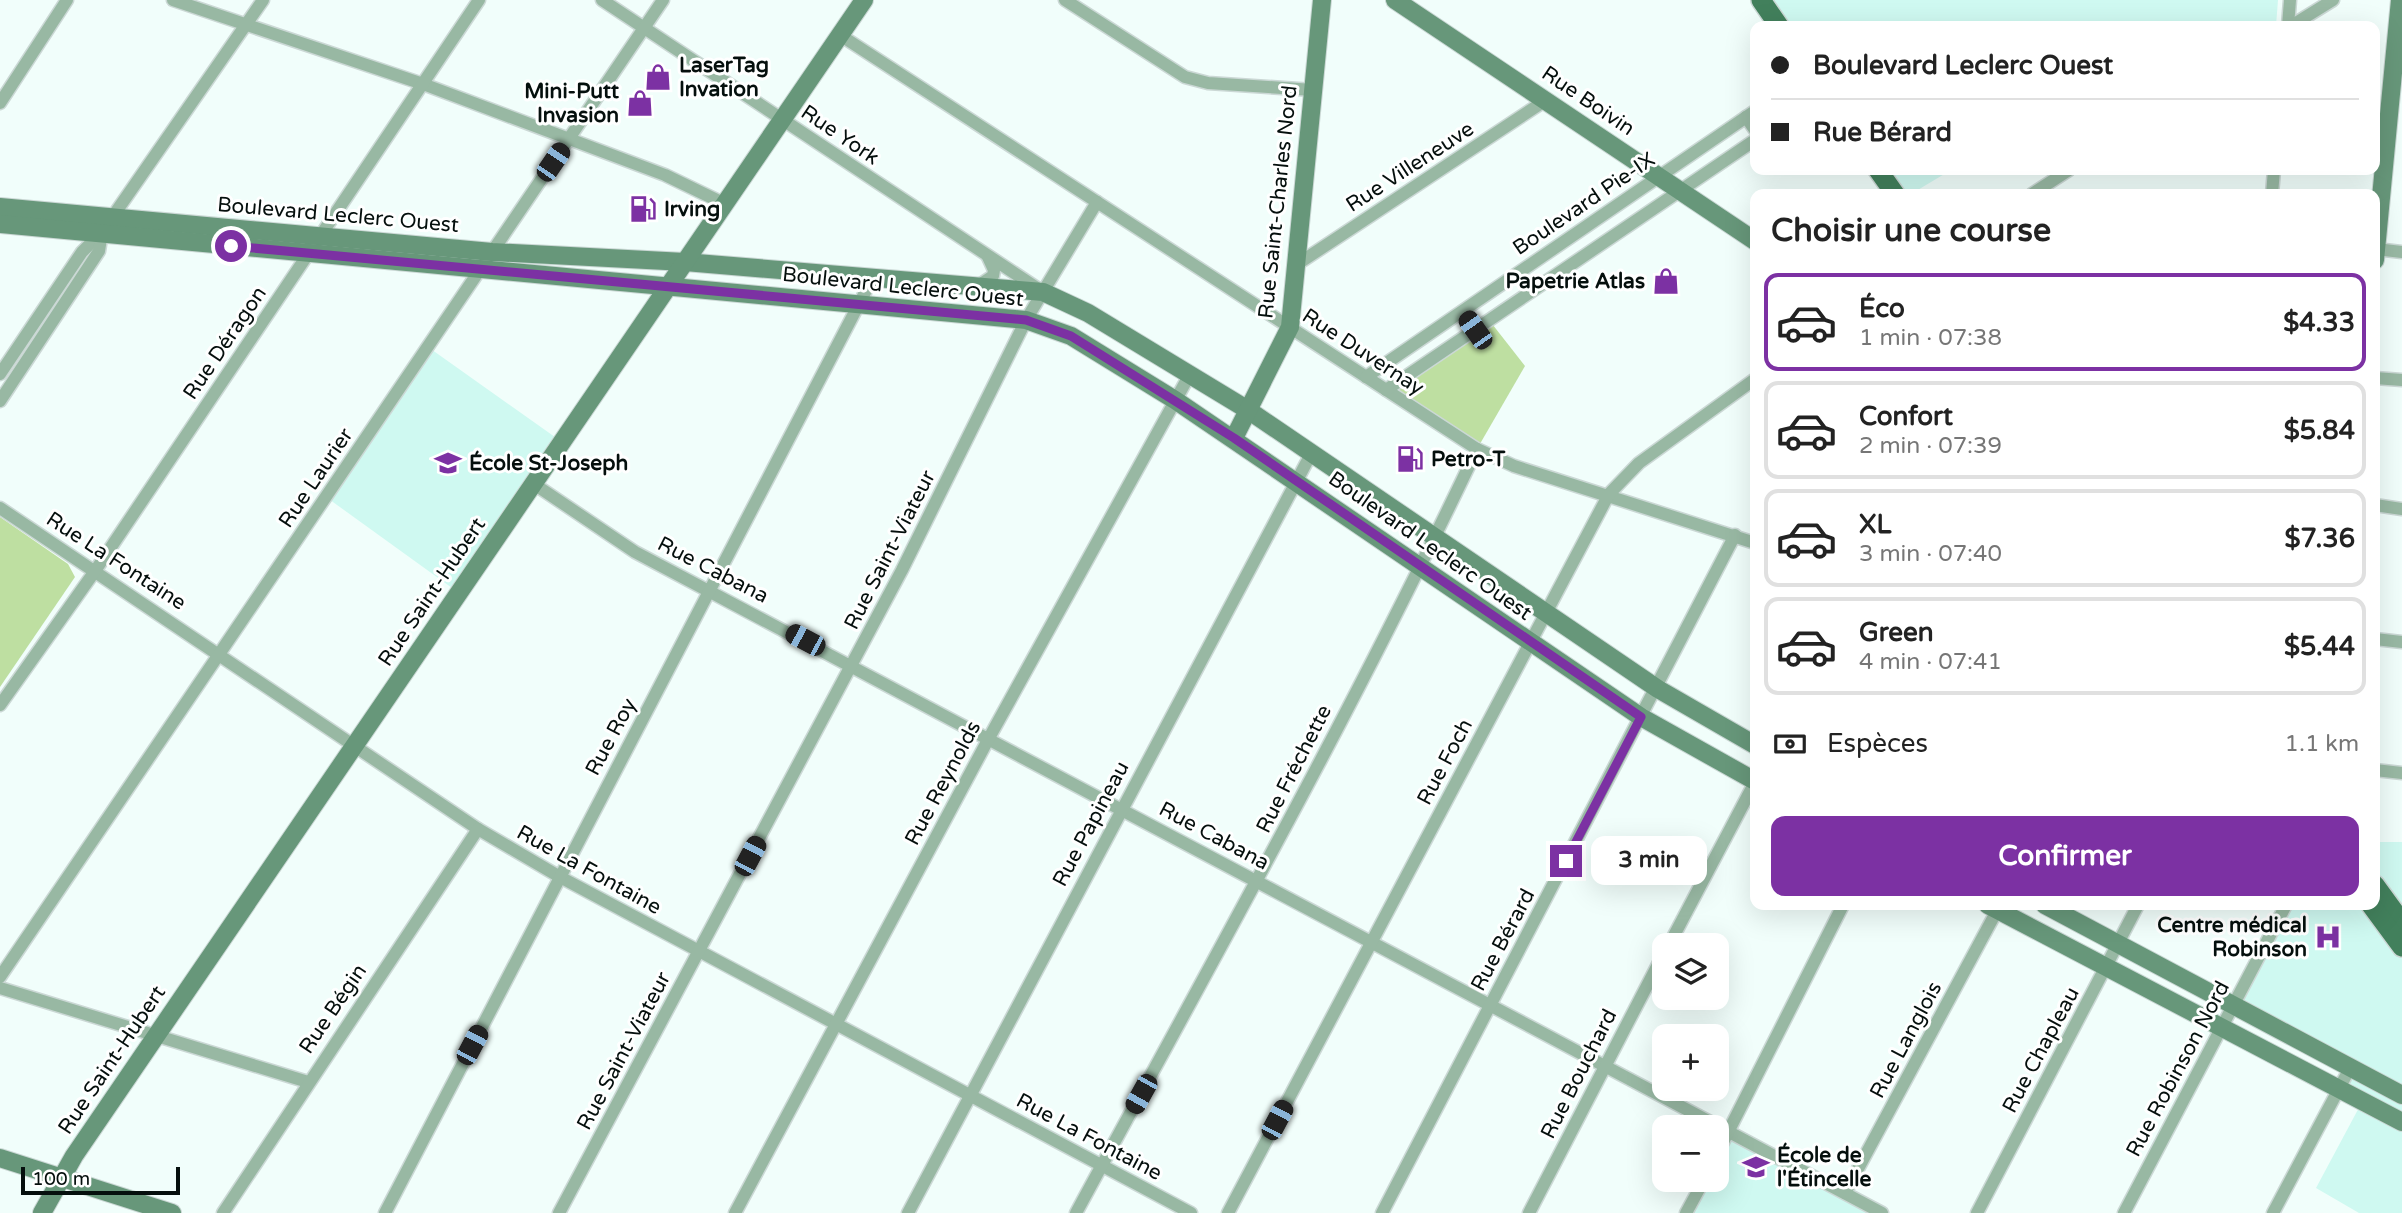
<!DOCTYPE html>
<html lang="fr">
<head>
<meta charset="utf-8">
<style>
  body { margin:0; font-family:"Varela Round",sans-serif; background:#f2f2f2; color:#222; height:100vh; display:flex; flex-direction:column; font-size:26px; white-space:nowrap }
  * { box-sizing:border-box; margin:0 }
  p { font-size:23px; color:#767676 }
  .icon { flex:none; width:38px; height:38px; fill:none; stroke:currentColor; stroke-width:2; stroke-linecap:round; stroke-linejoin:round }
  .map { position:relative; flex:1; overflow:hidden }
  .drawer { position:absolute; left:1750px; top:189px; width:630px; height:721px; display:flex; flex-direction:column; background:#fff; border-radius:14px; box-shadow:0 7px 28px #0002 }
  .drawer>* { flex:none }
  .banner { position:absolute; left:1750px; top:21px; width:630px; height:154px; border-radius:14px; box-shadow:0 7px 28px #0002; display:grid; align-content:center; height:154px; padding:0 21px; background:#fff }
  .buttons { position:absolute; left:1652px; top:933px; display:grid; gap:14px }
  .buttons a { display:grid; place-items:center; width:77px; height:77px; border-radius:14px; background:#fff; box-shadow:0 7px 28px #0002; font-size:35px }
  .scale { position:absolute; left:21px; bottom:18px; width:159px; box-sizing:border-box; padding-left:7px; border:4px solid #050f0d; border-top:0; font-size:19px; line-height:24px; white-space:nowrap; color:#050f0d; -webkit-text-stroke:5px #fff; paint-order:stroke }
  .end { position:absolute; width:32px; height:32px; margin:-16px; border:9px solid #7c31a3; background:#fff; box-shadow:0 0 0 4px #fff }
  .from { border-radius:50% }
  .bubble { position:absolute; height:49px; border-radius:14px; background:#fff; box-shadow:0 7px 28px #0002; font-size:23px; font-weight:700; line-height:49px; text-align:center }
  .car { position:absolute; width:21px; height:42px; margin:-21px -10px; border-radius:9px; box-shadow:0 0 5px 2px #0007; background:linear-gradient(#222 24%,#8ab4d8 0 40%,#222 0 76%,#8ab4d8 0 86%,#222 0) }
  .banner b { display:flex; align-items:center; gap:24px; height:66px; font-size:26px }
  .banner b+b { border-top:2px solid #e0e0e0 }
  .banner i { width:18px; height:18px; background:#222 }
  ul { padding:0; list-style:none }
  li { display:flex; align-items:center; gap:21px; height:98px; margin:0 14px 10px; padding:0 7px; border:4px solid #e0e0e0; border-radius:14px }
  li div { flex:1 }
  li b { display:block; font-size:26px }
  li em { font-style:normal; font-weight:700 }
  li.active { border-color:#7c31a3 }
  li>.icon { width:63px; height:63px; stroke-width:1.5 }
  h2 { padding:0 21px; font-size:32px; line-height:84px }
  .pay { display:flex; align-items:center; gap:18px; height:77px; padding:0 21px; font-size:26px }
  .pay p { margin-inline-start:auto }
  .action { display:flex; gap:14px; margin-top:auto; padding:14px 21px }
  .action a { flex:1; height:80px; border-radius:14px; background:#7c31a3; color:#fff; font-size:28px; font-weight:700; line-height:80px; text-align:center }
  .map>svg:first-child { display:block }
</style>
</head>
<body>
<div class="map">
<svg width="2402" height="1213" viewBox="0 0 2402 1213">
  <rect width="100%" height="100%" fill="#f1fefb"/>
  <!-- built -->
  <g fill="#cff9f1">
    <path d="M1772 0H2278L2276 26 2186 22 2179 26H1790Z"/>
    <path d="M1888 170H1951L1911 194H1905Z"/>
    <path d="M428 347 562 442 459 593 326 497Z"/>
    <path d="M2375 842H2402V1213H2359L2316 1188 2362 1102 2337 1089 2349 1068 2233 1006 2286 905H2375Z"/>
    <path d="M1728 1132 1881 1213H1686L1704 1180H1717V1154Z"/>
  </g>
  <!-- green -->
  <g fill="#bedfa1">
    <path d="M1489 320 1525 366 1477 449 1386 390Z"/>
    <path d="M0 517 68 564 75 577 0 687Z"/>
  </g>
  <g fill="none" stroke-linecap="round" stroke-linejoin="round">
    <defs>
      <g id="street">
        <path d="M173 0 423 84 665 175 725 204"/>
        <path d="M602 0 1040 290"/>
        <path d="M1065 0 1185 77 1208 83 1313 90"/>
        <path d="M2288 26 2290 0"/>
        <path d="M2291 26 2333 0"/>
        <path d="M840 35 1477 449 1514 466 1755 543"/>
        <path d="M0 103 67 0"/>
        <path d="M1746 117 1755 130"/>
        <path d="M2032 194 2069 170"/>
        <path d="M2272 194 2274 170"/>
        <path d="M2376 249 2402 252"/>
        <path d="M1296 265 1546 100"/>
        <path d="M978 286 993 276 994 270 988 257"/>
        <path d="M0 374 82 252 102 232 263 0"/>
        <path d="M1366 377 1755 111"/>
        <path d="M2375 378 2402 380"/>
        <path d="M1386 390 1755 140"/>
        <path d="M0 401 99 251 102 232"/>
        <path d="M534 484 635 552 1882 1213"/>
        <path d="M2375 505 2402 509"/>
        <path d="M0 508 478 829 560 877 1191 1213"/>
        <path d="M2375 639 2402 642"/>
        <path d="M0 705 95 571 479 0"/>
        <path d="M2375 770 2402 773"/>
        <path d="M1669 945 1755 782"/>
        <path d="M0 977 663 0"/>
        <path d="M0 988 308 1082"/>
        <path d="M1717 1154 1843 905"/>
        <path d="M1845 1193 2000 905"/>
        <path d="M223 1213 478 829"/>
        <path d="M385 1213 872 279"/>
        <path d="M559 1213 902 570 1026 320 1097 202"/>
        <path d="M735 1213 989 738 1190 374"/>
        <path d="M908 1213 1311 454"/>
        <path d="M1076 1213C1213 960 1354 709 1477 449"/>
        <path d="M1228 1213 1609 494 1639 463 1755 379"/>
        <path d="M1382 1213 1735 535"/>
        <path d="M1529 1213 1664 953"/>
        <path d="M1686 1213 1704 1180"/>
        <path d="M1977 1213 2138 905"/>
        <path d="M2124 1213 2286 905"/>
        <path d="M2273 1213 2350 1068"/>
      </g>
      <g id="secondary">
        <path d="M1395 0 1755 241"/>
        <path d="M0 207 492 252 685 262 1043 292 1088 313 1248 410 1658 689 1755 745"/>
        <path d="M0 224 1026 320 1071 336 1175 400 1641 717 1755 781"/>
        <path d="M2375 260 2400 0"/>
        <path d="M1234 438 1290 327 1322 0"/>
        <path d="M1988 905 2402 1122"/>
        <path d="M2045 905 2402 1095"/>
        <path d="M0 1158 172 1213"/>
        <path d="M42 1213 74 1156 864 0"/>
      </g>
      <g id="primary">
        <path d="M1761 0 1779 26"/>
        <path d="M1878 170 1895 194"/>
        <path d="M2375 885 2402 922"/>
        <path d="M2371 905 2402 947"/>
      </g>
    </defs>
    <!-- street casing -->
    <use href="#street" stroke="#cbd8d5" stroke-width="15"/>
    <!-- secondary casing -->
    <use href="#secondary" stroke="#cbd8d5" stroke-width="20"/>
    <!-- primary casing -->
    <use href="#primary" stroke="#cbd8d5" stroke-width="22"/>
    <!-- street -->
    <use href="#street" stroke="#98b8a3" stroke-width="12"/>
    <!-- secondary -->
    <use href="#secondary" stroke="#67977a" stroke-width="18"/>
    <!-- primary -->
    <use href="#primary" stroke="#42805c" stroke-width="19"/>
  </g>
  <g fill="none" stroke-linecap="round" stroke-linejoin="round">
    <!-- route -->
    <path stroke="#7c31a3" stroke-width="9" d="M231 246 1026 320 1071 336 1234 438 1641 717 1566 861"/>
  </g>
  <!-- icons -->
  <defs>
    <symbol id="shop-bare" viewBox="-9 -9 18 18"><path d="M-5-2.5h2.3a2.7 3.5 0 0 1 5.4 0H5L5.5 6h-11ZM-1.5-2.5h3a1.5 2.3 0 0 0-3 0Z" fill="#7c31a3" stroke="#fff" stroke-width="2.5" paint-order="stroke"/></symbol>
    <symbol id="fuel-bare" viewBox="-9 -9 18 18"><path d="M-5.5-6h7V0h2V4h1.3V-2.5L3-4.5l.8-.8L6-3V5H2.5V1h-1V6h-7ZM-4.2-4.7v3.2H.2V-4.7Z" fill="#7c31a3" stroke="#fff" stroke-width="2.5" paint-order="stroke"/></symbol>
    <symbol id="school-bare" viewBox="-9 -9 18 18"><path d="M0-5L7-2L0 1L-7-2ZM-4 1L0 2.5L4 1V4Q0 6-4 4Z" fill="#7c31a3" stroke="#fff" stroke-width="2.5" paint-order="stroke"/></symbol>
    <symbol id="hospital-bare" viewBox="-9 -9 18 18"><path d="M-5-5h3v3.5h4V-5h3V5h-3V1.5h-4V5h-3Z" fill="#7c31a3" stroke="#fff" stroke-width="2.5" paint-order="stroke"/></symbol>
  </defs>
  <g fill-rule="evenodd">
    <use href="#shop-bare" x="639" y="58" width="38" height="38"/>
    <use href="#shop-bare" x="621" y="84" width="38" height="38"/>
    <use href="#fuel-bare" x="624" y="190" width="38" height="38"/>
    <use href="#shop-bare" x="1647" y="262" width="38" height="38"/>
    <use href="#fuel-bare" x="1391" y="440" width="38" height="38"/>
    <use href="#school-bare" x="429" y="444" width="38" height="38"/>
    <use href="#hospital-bare" x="2309" y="918" width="38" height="38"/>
    <use href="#school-bare" x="1737" y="1148" width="38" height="38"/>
  </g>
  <g text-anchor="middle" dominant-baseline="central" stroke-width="6" stroke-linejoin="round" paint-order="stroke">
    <!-- poi labels -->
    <g font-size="21" font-weight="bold" fill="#050f0d" stroke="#fff" text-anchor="start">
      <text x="679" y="65">LaserTag<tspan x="679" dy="24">Invation</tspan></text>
      <text x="619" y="91" text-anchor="end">Mini-Putt<tspan x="619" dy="24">Invasion</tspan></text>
      <text x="664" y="209">Irving</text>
      <text x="1645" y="281" text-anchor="end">Papetrie Atlas</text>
      <text x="1431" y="459">Petro-T</text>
      <text x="469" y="463">École St-Joseph</text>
      <text x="2307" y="925" text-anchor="end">Centre médical<tspan x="2307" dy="24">Robinson</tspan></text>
      <text x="1777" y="1155">École de<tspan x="1777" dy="24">l'Étincelle</tspan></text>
    </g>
    <!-- street labels -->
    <g font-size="21" fill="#050f0d" stroke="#fff">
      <text transform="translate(1588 101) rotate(34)">Rue Boivin</text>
      <text transform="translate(840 135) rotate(34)">Rue York</text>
      <text transform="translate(1410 167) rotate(-33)">Rue Villeneuve</text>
      <text transform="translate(1278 202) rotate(-84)">Rue Saint-Charles Nord</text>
      <text transform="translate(1584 204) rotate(-34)">Boulevard Pie-IX</text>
      <text transform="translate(338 215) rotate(5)">Boulevard Leclerc Ouest</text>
      <text transform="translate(903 287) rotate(6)">Boulevard Leclerc Ouest</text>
      <text transform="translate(225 343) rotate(-56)">Rue Déragon</text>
      <text transform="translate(1363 352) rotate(33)">Rue Duvernay</text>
      <text transform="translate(316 478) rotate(-56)">Rue Laurier</text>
      <text transform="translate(1430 546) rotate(35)">Boulevard Leclerc Ouest</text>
      <text transform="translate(890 550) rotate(-63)">Rue Saint-Viateur</text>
      <text transform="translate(116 561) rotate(33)">Rue La Fontaine</text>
      <text transform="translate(713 570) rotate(27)">Rue Cabana</text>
      <text transform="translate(432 592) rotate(-56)">Rue Saint-Hubert</text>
      <text transform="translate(611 737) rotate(-62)">Rue Roy</text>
      <text transform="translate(1445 762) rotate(-62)">Rue Foch</text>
      <text transform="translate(1294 769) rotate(-63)">Rue Fréchette</text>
      <text transform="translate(943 783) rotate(-62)">Rue Reynolds</text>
      <text transform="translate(1091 824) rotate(-62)">Rue Papineau</text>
      <text transform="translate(1214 836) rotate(28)">Rue Cabana</text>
      <text transform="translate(589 870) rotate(29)">Rue La Fontaine</text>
      <text transform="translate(1503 940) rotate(-62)">Rue Bérard</text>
      <text transform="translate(333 1009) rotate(-56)">Rue Bégin</text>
      <text transform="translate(1906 1040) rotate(-62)">Rue Langlois</text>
      <text transform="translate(2041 1050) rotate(-62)">Rue Chapleau</text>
      <text transform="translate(624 1051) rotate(-62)">Rue Saint-Viateur</text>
      <text transform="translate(112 1060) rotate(-56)">Rue Saint-Hubert</text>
      <text transform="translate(2178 1069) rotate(-62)">Rue Robinson Nord</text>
      <text transform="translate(1579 1074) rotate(-63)">Rue Bouchard</text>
      <text transform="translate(1089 1137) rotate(28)">Rue La Fontaine</text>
    </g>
  </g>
</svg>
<div class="buttons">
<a><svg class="icon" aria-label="layers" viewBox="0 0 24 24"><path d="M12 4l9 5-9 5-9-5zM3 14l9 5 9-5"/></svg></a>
<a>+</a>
<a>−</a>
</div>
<div class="scale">100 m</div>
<i class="end from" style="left:231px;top:246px"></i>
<i class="end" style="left:1566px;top:861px"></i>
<div class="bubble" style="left:1591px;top:836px;width:116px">3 min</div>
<i class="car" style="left:553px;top:162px;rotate:34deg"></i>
<i class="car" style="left:1475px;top:330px;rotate:325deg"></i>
<i class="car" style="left:805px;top:640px;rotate:298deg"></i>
<i class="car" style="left:750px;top:856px;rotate:28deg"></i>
<i class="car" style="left:472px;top:1045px;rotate:28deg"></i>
<i class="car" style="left:1141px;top:1094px;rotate:209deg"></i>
<i class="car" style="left:1277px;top:1120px;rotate:28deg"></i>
<div class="banner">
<b><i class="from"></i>Boulevard Leclerc Ouest</b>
<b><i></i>Rue Bérard</b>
</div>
<section class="drawer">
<h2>Choisir une course</h2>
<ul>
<li class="active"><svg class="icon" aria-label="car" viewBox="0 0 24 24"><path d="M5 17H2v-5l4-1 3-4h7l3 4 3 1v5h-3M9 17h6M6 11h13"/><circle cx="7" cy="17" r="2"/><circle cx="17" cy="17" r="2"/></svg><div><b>Éco</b><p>1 min · 07:38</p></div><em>$4.33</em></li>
<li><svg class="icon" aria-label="car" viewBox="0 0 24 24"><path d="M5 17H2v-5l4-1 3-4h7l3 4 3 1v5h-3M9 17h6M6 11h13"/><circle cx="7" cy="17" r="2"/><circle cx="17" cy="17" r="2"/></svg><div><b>Confort</b><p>2 min · 07:39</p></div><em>$5.84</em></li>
<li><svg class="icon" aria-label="car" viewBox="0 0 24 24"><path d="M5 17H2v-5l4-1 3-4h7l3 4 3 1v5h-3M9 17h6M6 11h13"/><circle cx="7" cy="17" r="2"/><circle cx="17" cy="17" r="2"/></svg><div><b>XL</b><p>3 min · 07:40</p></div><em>$7.36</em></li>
<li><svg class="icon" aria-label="car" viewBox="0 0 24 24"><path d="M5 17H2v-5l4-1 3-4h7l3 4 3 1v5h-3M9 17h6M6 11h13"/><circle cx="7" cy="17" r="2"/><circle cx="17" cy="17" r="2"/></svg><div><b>Green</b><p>4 min · 07:41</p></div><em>$5.44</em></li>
</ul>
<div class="pay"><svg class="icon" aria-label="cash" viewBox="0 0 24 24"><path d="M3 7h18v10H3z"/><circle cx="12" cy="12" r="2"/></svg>Espèces<p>1.1 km</p></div>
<div class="action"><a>Confirmer</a></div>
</section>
</div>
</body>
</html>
